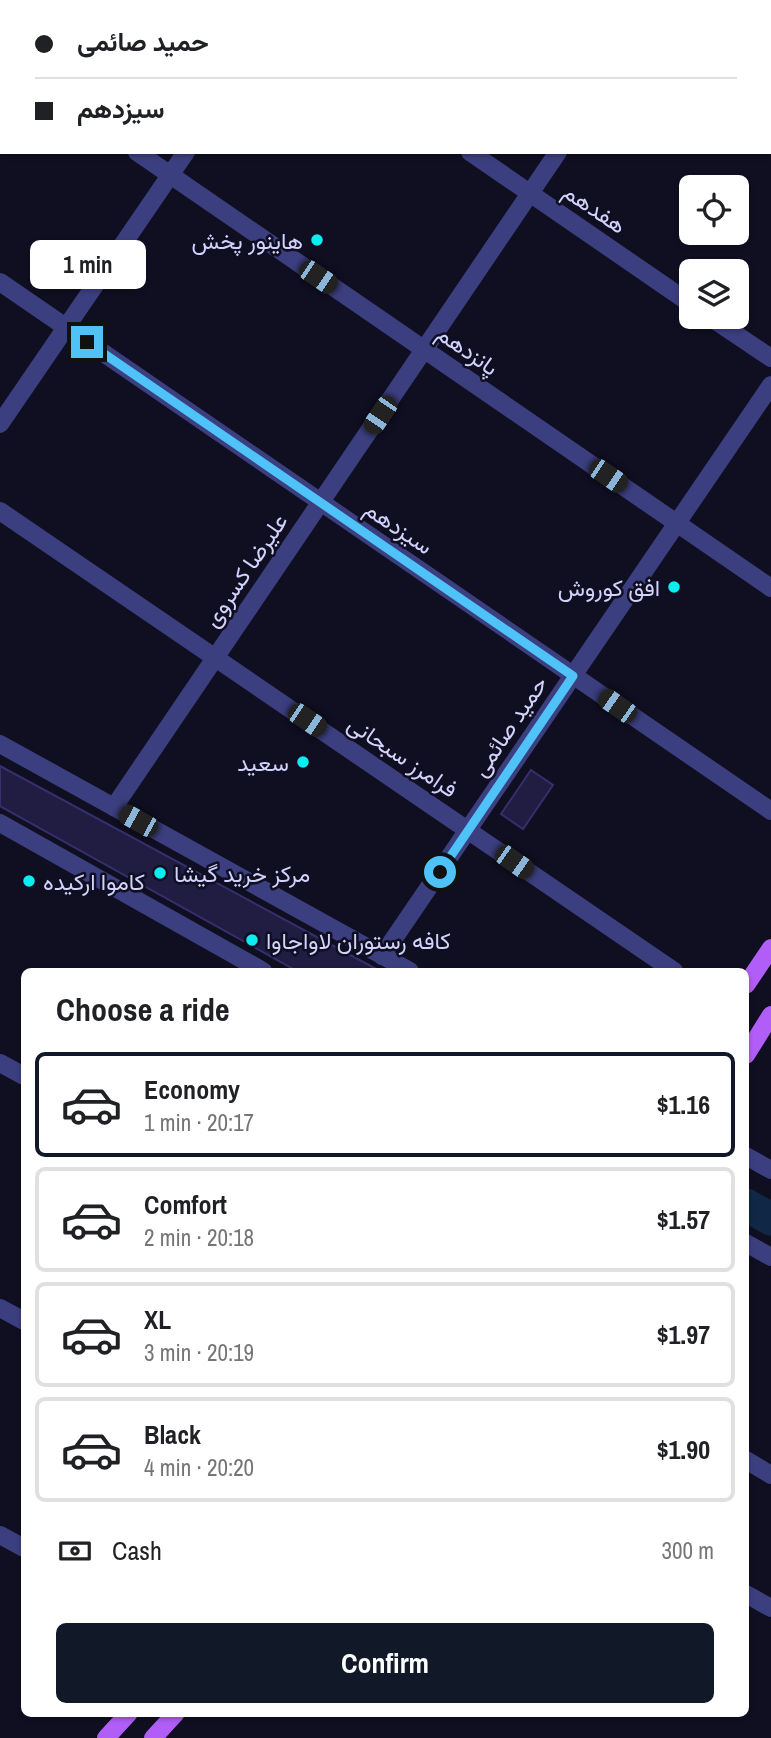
<!DOCTYPE html>
<html lang="en">
<head>
<meta charset="utf-8">
<style>
  body { margin:0; font-family:"Archivo Narrow",Vazirmatn,sans-serif; background:#f6f6f6; color:#202124; height:100vh; display:flex; flex-direction:column; font-size:26px; white-space:nowrap }
  * { box-sizing:border-box; margin:0 }
  p { font-size:23px; color:#757577 }
  .icon { flex:none; width:38px; height:38px; fill:none; stroke:currentColor; stroke-width:2; stroke-linecap:round; stroke-linejoin:round }
  .map { position:relative; flex:1; overflow:hidden }
  .drawer { position:absolute; left:21px; top:968px; width:728px; height:749px; display:flex; flex-direction:column; background:#fff; border-radius:10px; box-shadow:0 2px 5px #0004 }
  .drawer>* { flex:none }
  .top-card { position:absolute; left:0px; top:0px; width:772px; height:154px; box-shadow:0 2px 5px #0004; display:grid; align-content:center; height:154px; padding:0 35px; background:#fff }
  .buttons { position:absolute; left:679px; top:175px; display:grid; gap:14px }
  .buttons a { display:grid; place-items:center; width:70px; height:70px; border-radius:10px; background:#fff; box-shadow:0 2px 5px #0004; font-size:35px }
  .end { position:absolute; width:32px; height:32px; margin:-16px; border:9px solid #4fc3f7; background:#111; box-shadow:0 0 0 4px #111 }
  .from { border-radius:50% }
  .bubble { position:absolute; height:49px; border-radius:10px; background:#fff; box-shadow:0 2px 5px #0004; font-size:23px; font-weight:700; line-height:49px; text-align:center }
  .car { position:absolute; width:21px; height:42px; margin:-21px -10px; border-radius:9px; box-shadow:0 0 5px 2px #0007; background:linear-gradient(#222 24%,#8ab4d8 0 40%,#222 0 76%,#8ab4d8 0 86%,#222 0) }
  .top-card b { display:flex; align-items:center; gap:24px; height:66px; font-size:26px }
  .top-card b+b { border-top:2px solid #e0e0e0 }
  .top-card i { width:18px; height:18px; background:#202124 }
  ul { padding:0; list-style:none }
  li { display:flex; align-items:center; gap:21px; height:105px; margin:0 14px 10px; padding:0 21px; border:4px solid #e0e0e0; border-radius:10px }
  li div { flex:1 }
  li b { display:block; font-size:26px }
  li em { font-style:normal; font-weight:700 }
  li.current { border-color:#111827 }
  li>.icon { width:63px; height:63px; stroke-width:1.5 }
  h2 { padding:0 35px; font-size:32px; line-height:84px }
  .pay { display:flex; align-items:center; gap:18px; height:77px; padding:0 35px; font-size:26px }
  .pay p { margin-inline-start:auto }
  .primary-button { display:flex; gap:14px; margin-top:auto; padding:14px 35px }
  .primary-button a { flex:1; height:80px; border-radius:10px; background:#111827; color:#fff; font-size:28px; font-weight:700; line-height:80px; text-align:center }
  .map>svg:first-child { display:block }
</style>
</head>
<body>
<div class="map">
<svg width="771" height="1738" viewBox="0 0 771 1738">
  <rect width="100%" height="100%" fill="#100f22"/>
  <g fill="none" stroke-linecap="round" stroke-linejoin="round">
    <!-- river -->
    <path stroke="#102845" stroke-width="33" d="M746 1205 771 1219"/>
  </g>
  <!-- building -->
  <g fill="#201c42" stroke="#362f6d" stroke-width="2">
    <path d="M0 766 380 971H297L0 806Z"/>
    <path d="M531 770 553 785 523 829 501 814Z"/>
  </g>
  <g fill="none" stroke-linecap="round" stroke-linejoin="round">
    <!-- minor -->
    <g stroke="#3c3f7f" stroke-width="18">
      <path d="M248 0 251 2"/>
      <path d="M583 0 586 2"/>
      <path d="M289 2 290 0"/>
      <path d="M660 2 662 0"/>
      <path d="M0 58 2 59"/>
      <path d="M770 128 771 129"/>
      <path d="M137 152 771 588"/>
      <path d="M470 152 691 304"/>
      <path d="M0 282 771 811"/>
      <path d="M710 317 771 358"/>
      <path d="M0 424 186 152"/>
      <path d="M0 511 674 971"/>
      <path d="M0 744 410 971"/>
      <path d="M114 807 558 152"/>
      <path d="M0 823 263 971"/>
      <path d="M382 956 771 385"/>
      <path d="M0 1063 24 1076"/>
      <path d="M746 1156 771 1170"/>
      <path d="M746 1243 771 1257"/>
      <path d="M0 1308 24 1321"/>
      <path d="M746 1460 771 1475"/>
      <path d="M0 1535 24 1548"/>
      <path d="M746 1594 771 1608"/>
    </g>
    <!-- major -->
    <g stroke="#b15ef8" stroke-width="18">
      <path d="M746 985 771 948"/>
      <path d="M746 1055 771 1015"/>
      <path d="M106 1738 129 1713"/>
      <path d="M153 1738 176 1713"/>
    </g>
  </g>
  <g fill="none" stroke-linecap="round" stroke-linejoin="round">
    <!-- route -->
    <path stroke="#4fc3f7" stroke-width="9" d="M87 342 573 676 440 872"/>
  </g>
  <!-- markers -->
  <g fill="#0bedf0" stroke="#100f22" stroke-width="2.5">
    <circle cx="317" cy="240" r="7"/>
    <circle cx="674" cy="587" r="7"/>
    <circle cx="303" cy="762" r="7"/>
    <circle cx="160" cy="873" r="7"/>
    <circle cx="29" cy="881" r="7"/>
    <circle cx="252" cy="940" r="7"/>
  </g>
  <g text-anchor="middle" dominant-baseline="central" stroke-width="5" stroke-linejoin="round" paint-order="stroke">
    <!-- street labels -->
    <g font-size="23" fill="#d3d2fd" stroke="#100f22">
      <text transform="translate(595 208) rotate(34)">هفدهم</text>
      <text transform="translate(468 350) rotate(35)">پانزدهم</text>
      <text transform="translate(399 527) rotate(34)">سیزدهم</text>
      <text transform="translate(245 570) rotate(-56)">علیرضا کسروی</text>
      <text transform="translate(509 726) rotate(-56)">حمید صائمی</text>
      <text transform="translate(403 756) rotate(34)">فرامرز سبحانی</text>
    </g>
    <!-- poi labels -->
    <g font-size="23" fill="#d3d2fd" stroke="#100f22" text-anchor="end">
      <text x="303" y="240">هاينور پخش</text>
      <text x="660" y="587">افق کوروش</text>
      <text x="289" y="762">سعید</text>
      <text x="174" y="873" text-anchor="start">مرکز خرید گیشا</text>
      <text x="43" y="881" text-anchor="start">کاموا ارکیده</text>
      <text x="266" y="940" text-anchor="start">کافه رستوران لاواجاوا</text>
    </g>
  </g>
</svg>
<div class="buttons">
<a><svg class="icon" aria-label="locate" viewBox="0 0 24 24"><circle cx="12" cy="12" r="6"/><path d="M12 2v4M12 18v4M2 12h4M18 12h4"/></svg></a>
<a><svg class="icon" aria-label="layers" viewBox="0 0 24 24"><path d="M12 4l9 5-9 5-9-5zM3 14l9 5 9-5"/></svg></a>
</div>
<i class="end from" style="left:440px;top:872px"></i>
<i class="end" style="left:87px;top:342px"></i>
<div class="bubble" style="left:30px;top:240px;width:116px">1 min</div>
<i class="car" style="left:318px;top:277px;rotate:124deg"></i>
<i class="car" style="left:380px;top:415px;rotate:214deg"></i>
<i class="car" style="left:608px;top:476px;rotate:124deg"></i>
<i class="car" style="left:617px;top:706px;rotate:305deg"></i>
<i class="car" style="left:307px;top:720px;rotate:124deg"></i>
<i class="car" style="left:138px;top:821px;rotate:299deg"></i>
<i class="car" style="left:514px;top:862px;rotate:125deg"></i>
<div class="top-card">
<b><i class="from"></i>حمید صائمی</b>
<b><i></i>سیزدهم</b>
</div>
<section class="drawer">
<h2>Choose a ride</h2>
<ul>
<li class="current"><svg class="icon" aria-label="car" viewBox="0 0 24 24"><path d="M5 17H2v-5l4-1 3-4h7l3 4 3 1v5h-3M9 17h6M6 11h13"/><circle cx="7" cy="17" r="2"/><circle cx="17" cy="17" r="2"/></svg><div><b>Economy</b><p>1 min · 20:17</p></div><em>$1.16</em></li>
<li><svg class="icon" aria-label="car" viewBox="0 0 24 24"><path d="M5 17H2v-5l4-1 3-4h7l3 4 3 1v5h-3M9 17h6M6 11h13"/><circle cx="7" cy="17" r="2"/><circle cx="17" cy="17" r="2"/></svg><div><b>Comfort</b><p>2 min · 20:18</p></div><em>$1.57</em></li>
<li><svg class="icon" aria-label="car" viewBox="0 0 24 24"><path d="M5 17H2v-5l4-1 3-4h7l3 4 3 1v5h-3M9 17h6M6 11h13"/><circle cx="7" cy="17" r="2"/><circle cx="17" cy="17" r="2"/></svg><div><b>XL</b><p>3 min · 20:19</p></div><em>$1.97</em></li>
<li><svg class="icon" aria-label="car" viewBox="0 0 24 24"><path d="M5 17H2v-5l4-1 3-4h7l3 4 3 1v5h-3M9 17h6M6 11h13"/><circle cx="7" cy="17" r="2"/><circle cx="17" cy="17" r="2"/></svg><div><b>Black</b><p>4 min · 20:20</p></div><em>$1.90</em></li>
</ul>
<div class="pay"><svg class="icon" aria-label="cash" viewBox="0 0 24 24"><path d="M3 7h18v10H3z"/><circle cx="12" cy="12" r="2"/></svg>Cash<p>300 m</p></div>
<div class="primary-button"><a>Confirm</a></div>
</section>
</div>
</body>
</html>
